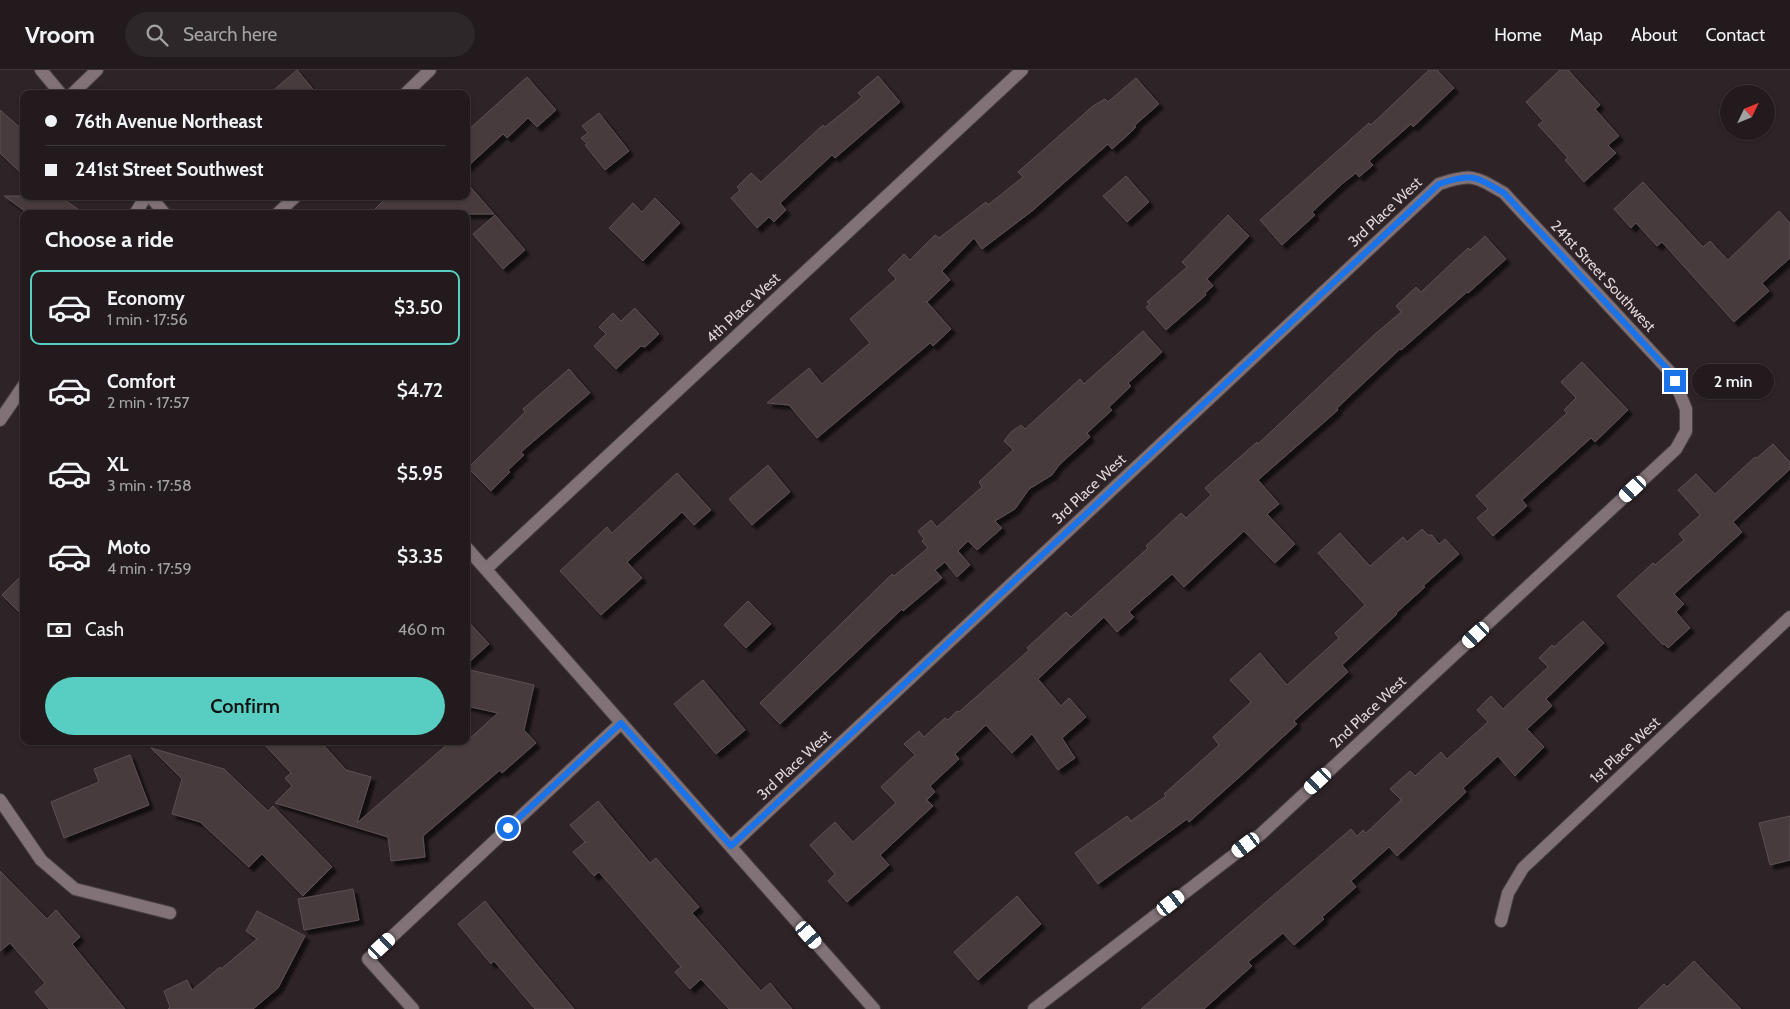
<!DOCTYPE html>
<html lang="en">
<head>
<meta charset="utf-8">
<style>
  body { margin:0; font-family:Cabin,sans-serif; background:#2e2729; color:#f1f3f6; height:100vh; display:flex; flex-direction:column; font-size:19px; white-space:nowrap }
  * { box-sizing:border-box; margin:0 }
  p { font-size:16px; color:#a2a1a3 }
  .icon { flex:none; width:28px; height:28px; fill:none; stroke:currentColor; stroke-width:2; stroke-linecap:round; stroke-linejoin:round }
  .map { position:relative; flex:1; overflow:hidden }
  .sheet { position:absolute; left:20px; top:140px; width:450px; height:535px; display:flex; flex-direction:column; background:#221a1c; border-radius:10px; box-shadow:0 1px 4px #0004,0 0 0 1px #3f383b }
  .sheet>* { flex:none }
  .top-card { position:absolute; left:20px; top:20px; width:450px; height:110px; border-radius:10px; box-shadow:0 1px 4px #0004,0 0 0 1px #3f383b; display:grid; align-content:center; height:110px; padding:0 25px; background:#221a1c }
  .needle { width:32px; rotate:47deg }
  .controls { position:absolute; left:1720px; top:15px; display:grid; gap:10px }
  .controls a { display:grid; place-items:center; width:55px; height:55px; border-radius:50%; background:#221a1c; box-shadow:0 1px 4px #0004,0 0 0 1px #3f383b; font-size:25px }
  .end { position:absolute; width:22px; height:22px; margin:-11px; border:6px solid #1a73e8; background:#fff; box-shadow:0 0 0 2px #fff }
  .from { border-radius:50% }
  .bubble { position:absolute; height:35px; border-radius:18px; background:#221a1c; box-shadow:0 1px 4px #0004,0 0 0 1px #3f383b; font-size:16px; font-weight:600; line-height:35px; text-align:center }
  .car { position:absolute; width:15px; height:30px; margin:-15px -8px; border-radius:6px; box-shadow:0 0 4px 1px #0007; background:linear-gradient(#fff 24%,#345 0 40%,#fff 0 76%,#345 0 86%,#fff 0) }
  .top-card b { display:flex; align-items:center; gap:18px; height:48px; font-size:19px }
  .top-card b+b { border-top:1px solid #3f383b }
  .top-card i { width:12px; height:12px; background:#f1f3f6 }
  ul { padding:0; list-style:none }
  li { display:flex; align-items:center; gap:15px; height:75px; margin:0 10px 8px; padding:0 15px; border:2px solid transparent; border-radius:10px }
  li div { flex:1 }
  li b { display:block; font-size:19px }
  li em { font-style:normal; font-weight:600 }
  li.active { border-color:#57cec1 }
  li>.icon { width:45px; height:45px; stroke-width:1.5 }
  h2 { padding:0 25px; font-size:22px; line-height:60px }
  .pay { display:flex; align-items:center; gap:12px; height:55px; padding:0 25px; font-size:19px }
  .pay p { margin-inline-start:auto }
  .action { display:flex; gap:10px; margin-top:auto; padding:10px 25px }
  .action a { flex:1; height:58px; border-radius:30px; background:#57cec1; color:#111; font-size:20px; font-weight:600; line-height:58px; text-align:center }
  header { display:flex; align-items:center; gap:30px; box-sizing:border-box; height:70px; padding:0 25px; background:#221a1c; border-bottom:1px solid #3f383b }
  header strong { font-size:24px }
  nav { display:flex; gap:28px; margin-inline-start:auto; font-size:18px }
  .search { width:350px; height:45px; background:#2e2729; display:flex; align-items:center; gap:12px; box-sizing:border-box; padding:0 18px; border-radius:28px; color:#a2a1a3; font-size:19px }
  .map>svg:first-child { display:block }
</style>
</head>
<body>
<header>
<strong>Vroom</strong>
<div class="search"><svg class="icon" aria-label="search" viewBox="0 0 24 24"><circle cx="10" cy="10" r="6"/><path d="M15 15l6 6"/></svg>Search here</div>
<nav><a>Home</a><a>Map</a><a>About</a><a>Contact</a></nav>
</header>
<div class="map">
<svg width="1790" height="939" viewBox="0 0 1790 939">
  <defs>
    <filter id="shadow"><feDropShadow dx="4.5" dy="4.5" stdDeviation="1" flood-color="#0009"/></filter>
  </defs>
  <rect width="100%" height="100%" fill="#2e2326"/>
  <!-- building -->
  <g fill="#463a3d" stroke="#5d5054" filter="url(#shadow)">
    <path d="M297 0 317 24H269Z"/>
    <path d="M1429 0H1437L1454 18 1413 57 1411 54 1369 91 1373 95 1359 107 1356 103 1343 113 1312 142 1315 145 1282 175 1260 150 1369 53 1371 55Z"/>
    <path d="M1560 0H1568L1600 35 1595 39 1619 66 1608 75 1616 83 1584 112 1565 90 1568 88 1538 55 1543 51 1526 32Z"/>
    <path d="M878 6 900 32 835 88 832 85 780 133 786 140 774 152 769 147 757 158 731 128 740 120 737 117 751 103 761 112 823 55 825 57 862 27 858 23Z"/>
    <path d="M527 7 556 40 537 57 528 48 507 68 503 64 466 98V62Z"/>
    <path d="M1136 8 1159 34 1134 56 1136 57 1129 64 1112 79 1108 74 1032 141 982 179 974 168 942 201 950 210 927 232 951 259 933 276 930 273 817 368 789 335 767 333 809 298 822 314 870 273 850 249 896 209 888 200 904 184 910 190 935 165 939 168 986 132 988 135 1023 107 1018 102 1093 36 1105 29 1108 32Z"/>
    <path d="M0 40 24 61V106L0 83Z"/>
    <path d="M599 43 629 81 605 100 585 75 587 74 581 68 588 63 582 56Z"/>
    <path d="M1126 106 1149 132 1127 152 1103 126Z"/>
    <path d="M466 112 494 144H370L388 126H466Z"/>
    <path d="M1643 112 1703 177 1710 171 1728 190 1779 141 1790 153V188L1762 213 1769 221 1734 252 1662 172 1657 176 1636 153 1631 158 1614 139Z"/>
    <path d="M4 126H59L85 144H29Z"/>
    <path d="M655 128 680 153 643 191 609 158 633 133 642 142Z"/>
    <path d="M495 145 525 180 503 199 473 164Z"/>
    <path d="M1228 145 1249 166 1207 209 1213 216 1205 223 1206 225 1166 260 1146 237 1150 234 1147 232 1187 197 1182 192Z"/>
    <path d="M1485 166 1506 189 1468 223 1467 222 1401 280 1400 279 1337 338 1338 340 1258 410 1279 434 1267 444 1295 474 1275 493 1244 461 1184 517 1172 504 1129 542 1134 547 1117 562 1104 547 1038 609 1061 636 1069 628 1086 647 1062 668 1075 688 1058 700 1032 664 1012 683 986 655 955 684 959 689 930 716 935 722 927 730 933 736 880 785 889 795 847 832 828 811 835 804 810 775 835 752 853 772 896 733 881 717 915 685 904 674 919 661 924 667 945 648 948 650 957 641 959 642 1029 580 1027 578 1066 542 1071 547 1148 478 1146 476 1181 443 1186 448 1211 425 1205 418 1257 372 1258 374 1374 265 1401 242 1396 236 1416 217 1421 222 1468 178 1470 180Z"/>
    <path d="M635 238 659 264 645 277 641 276 616 299 594 276 606 264 599 257 613 243 621 251Z"/>
    <path d="M1143 261 1162 282 1128 313 1131 316 1109 337 1112 340 1087 363 1090 367 1059 395 1052 405 1029 419 1015 439 995 451 1002 458 977 480 968 471 958 481 970 495 957 507 945 492 935 500 942 508 903 541 902 539 780 654 760 633 892 504 894 506 928 478 922 471 924 469 918 461 931 450 937 457 982 417 979 412 1013 380 1004 371 1011 362 1021 355 1025 359 1080 309 1084 314Z"/>
    <path d="M1582 292 1628 340 1595 372 1591 368 1522 430 1527 436 1493 466 1477 448 1488 439 1476 426 1567 343 1564 340 1576 328 1561 312Z"/>
    <path d="M569 299 590 323 521 382 524 385 508 400 510 402 491 421 468 398 525 342 523 339Z"/>
    <path d="M1773 374 1790 392V399L1733 452 1742 462 1674 524 1684 534 1676 542 1690 558 1668 578 1664 574 1663 575 1617 526 1653 493 1655 495 1684 470 1679 464 1700 445 1678 420 1696 404 1715 424 1755 387 1757 388Z"/>
    <path d="M768 395 790 422 752 455 729 429Z"/>
    <path d="M677 403 711 440 694 455 682 442 627 492 642 508 601 545 560 501 607 457 612 463Z"/>
    <path d="M1422 459 1428 465H1432L1439 474 1445 469 1459 484 1423 516 1425 517 1396 543 1397 544 1342 595 1348 602 1294 651 1297 654 1245 702 1189 752 1187 749 1098 814 1075 783 1127 746 1131 751 1166 726 1164 724 1219 675 1213 667 1251 632 1230 610 1260 583 1287 615 1339 568 1335 563 1365 535 1318 483 1340 463 1370 496 1403 467 1407 472Z"/>
    <path d="M24 503V547L2 525Z"/>
    <path d="M748 531 771 554 746 578 724 555Z"/>
    <path d="M466 549 489 574 466 595Z"/>
    <path d="M1583 551 1604 573 1546 629 1552 636 1527 659 1544 677 1515 706 1498 686 1463 718 1466 722 1397 786 1389 777 1351 811 1356 817 1322 847 1324 849 1294 875 1283 863 1248 892 1252 896 1204 939H1141L1351 759 1357 766 1363 760 1366 763 1401 730 1390 719 1410 701 1415 706 1441 682 1447 689 1488 652 1477 640 1491 626 1503 639 1548 597 1539 588 1552 575 1554 577Z"/>
    <path d="M466 599 534 615 524 660 536 673 502 703 500 700 423 766 425 787 391 791 388 767 275 733 292 716 285 708 291 703 261 671H320L346 700 371 707 357 753 451 671H467L498 643 466 636Z"/>
    <path d="M703 610 745 660 716 684 674 634Z"/>
    <path d="M151 678 224 699 268 741 273 736 332 797 303 826 262 784 249 797 200 752 172 744 182 709Z"/>
    <path d="M130 685 149 735 64 768 51 732 99 712 94 699Z"/>
    <path d="M598 731 650 793 656 788 699 837 692 843 761 921 770 913 792 939H729L701 909 690 919 675 902 681 897 599 802 594 806 573 782 585 772 570 755Z"/>
    <path d="M1790 746V790L1770 795 1759 753Z"/>
    <path d="M0 801 47 849 56 840 80 867 72 874 125 939H49L35 922 45 913 10 873 0 881Z"/>
    <path d="M353 819 359 850 304 860 298 829Z"/>
    <path d="M1017 826 1041 854 978 910 954 882Z"/>
    <path d="M485 831 518 872 574 939H535L494 891 491 894 458 854Z"/>
    <path d="M257 841 305 866 278 918 253 939H168L170 937 164 921 187 910 192 920 220 897 221 899 257 869 246 861Z"/>
    <path d="M1694 891 1741 939H1638L1664 914 1667 917Z"/>
  </g>
  <g fill="none" stroke-linecap="round" stroke-linejoin="round">
    <defs>
      <g id="minor">
        <path d="M72 24 97 0"/>
        <path d="M405 24 430 0"/>
        <path d="M277 144 296 126"/>
        <path d="M0 730 41 790 75 819 170 843"/>
        <path d="M731 776 1439 114C1472 103 1475 106 1504 123L1672 304 1686 339V361L1676 379 1261 764 1034 939"/>
        <path d="M1501 851 1508 823 1523 798 1790 547"/>
        <path d="M413 939 368 889 621 653"/>
      </g>
      <g id="tertiary">
        <path d="M41 0 61 24"/>
        <path d="M150 126 165 144"/>
        <path d="M135 144 146 126"/>
        <path d="M0 350 24 315"/>
        <path d="M466 477 874 939"/>
        <path d="M486 499 1022 0"/>
      </g>
    </defs>
    <!-- minor casing -->
    <use href="#minor" stroke="#4a4143" stroke-width="14"/>
    <!-- tertiary casing -->
    <use href="#tertiary" stroke="#4a4143" stroke-width="14"/>
    <!-- minor -->
    <use href="#minor" stroke="#807276" stroke-width="12"/>
    <!-- tertiary -->
    <use href="#tertiary" stroke="#807276" stroke-width="12"/>
  </g>
  <g fill="none" stroke-linecap="round" stroke-linejoin="round">
    <!-- route -->
    <path stroke="#1a73e8" stroke-width="6" d="M508 758 621 653 731 776 1439 114C1472 103 1475 106 1504 123L1672 304 1675 311"/>
  </g>
  <g text-anchor="middle" dominant-baseline="central" stroke-width="4.5" stroke-linejoin="round" paint-order="stroke">
    <!-- street labels -->
    <g font-size="15" fill="#ded6d8" stroke="#2e2326">
      <text transform="translate(1385 142) rotate(-43)">3rd Place West</text>
      <text transform="translate(1603 206) rotate(47)">241st Street Southwest</text>
      <text transform="translate(743 238) rotate(-43)">4th Place West</text>
      <text transform="translate(1089 419) rotate(-43)">3rd Place West</text>
      <text transform="translate(1368 642) rotate(-43)">2nd Place West</text>
      <text transform="translate(1625 680) rotate(-43)">1st Place West</text>
      <text transform="translate(794 695) rotate(-43)">3rd Place West</text>
    </g>
  </g>
</svg>
<div class="controls">
<a><svg class="needle" viewBox="-14 -14 28 28"><path d="M0-13l5 13h-10z" fill="#e53935"/><path d="M0 13l5-13h-10z" fill="#a2a1a3"/></svg></a>
</div>
<i class="end from" style="left:508px;top:758px"></i>
<i class="end" style="left:1675px;top:311px"></i>
<div class="bubble" style="left:1692px;top:294px;width:82px">2 min</div>
<i class="car" style="left:1633px;top:419px;rotate:227deg"></i>
<i class="car" style="left:1476px;top:565px;rotate:227deg"></i>
<i class="car" style="left:1318px;top:711px;rotate:227deg"></i>
<i class="car" style="left:1246px;top:775px;rotate:233deg"></i>
<i class="car" style="left:1171px;top:833px;rotate:52deg"></i>
<i class="car" style="left:809px;top:865px;rotate:139deg"></i>
<i class="car" style="left:382px;top:876px;rotate:47deg"></i>
<div class="top-card">
<b><i class="from"></i>76th Avenue Northeast</b>
<b><i></i>241st Street Southwest</b>
</div>
<section class="sheet">
<h2>Choose a ride</h2>
<ul>
<li class="active"><svg class="icon" aria-label="car" viewBox="0 0 24 24"><path d="M5 17H2v-5l4-1 3-4h7l3 4 3 1v5h-3M9 17h6M6 11h13"/><circle cx="7" cy="17" r="2"/><circle cx="17" cy="17" r="2"/></svg><div><b>Economy</b><p>1 min · 17:56</p></div><em>$3.50</em></li>
<li><svg class="icon" aria-label="car" viewBox="0 0 24 24"><path d="M5 17H2v-5l4-1 3-4h7l3 4 3 1v5h-3M9 17h6M6 11h13"/><circle cx="7" cy="17" r="2"/><circle cx="17" cy="17" r="2"/></svg><div><b>Comfort</b><p>2 min · 17:57</p></div><em>$4.72</em></li>
<li><svg class="icon" aria-label="car" viewBox="0 0 24 24"><path d="M5 17H2v-5l4-1 3-4h7l3 4 3 1v5h-3M9 17h6M6 11h13"/><circle cx="7" cy="17" r="2"/><circle cx="17" cy="17" r="2"/></svg><div><b>XL</b><p>3 min · 17:58</p></div><em>$5.95</em></li>
<li><svg class="icon" aria-label="car" viewBox="0 0 24 24"><path d="M5 17H2v-5l4-1 3-4h7l3 4 3 1v5h-3M9 17h6M6 11h13"/><circle cx="7" cy="17" r="2"/><circle cx="17" cy="17" r="2"/></svg><div><b>Moto</b><p>4 min · 17:59</p></div><em>$3.35</em></li>
</ul>
<div class="pay"><svg class="icon" aria-label="cash" viewBox="0 0 24 24"><path d="M3 7h18v10H3z"/><circle cx="12" cy="12" r="2"/></svg>Cash<p>460 m</p></div>
<div class="action"><a>Confirm</a></div>
</section>
</div>
</body>
</html>
